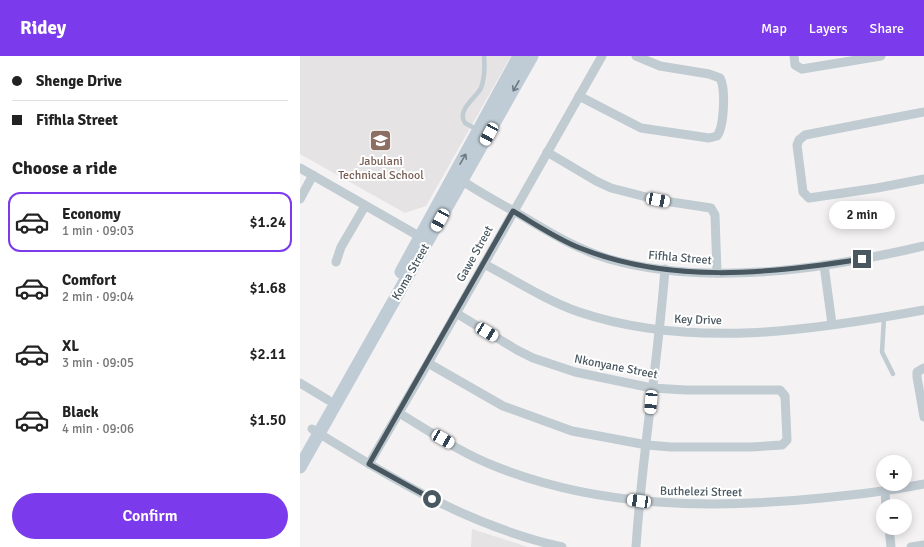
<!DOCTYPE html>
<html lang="en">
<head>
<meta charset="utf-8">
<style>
  body { margin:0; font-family:Signika,sans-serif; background:#f2f2f2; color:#222; height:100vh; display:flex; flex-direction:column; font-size:15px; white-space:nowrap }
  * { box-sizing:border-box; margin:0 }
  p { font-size:13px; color:#767676 }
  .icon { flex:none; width:22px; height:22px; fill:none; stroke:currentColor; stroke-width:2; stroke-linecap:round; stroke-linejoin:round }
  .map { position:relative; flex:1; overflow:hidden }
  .details { display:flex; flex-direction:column; background:#fff; width:300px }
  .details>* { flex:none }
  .guide { display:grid; align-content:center; height:88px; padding:0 12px; background:#fff }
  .tools { position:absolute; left:576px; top:399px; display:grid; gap:8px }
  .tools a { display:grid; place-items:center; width:36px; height:36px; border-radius:50%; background:#fff; box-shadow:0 2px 10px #0003; font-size:20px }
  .end { position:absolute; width:18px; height:18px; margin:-9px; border:5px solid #495761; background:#fff; box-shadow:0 0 0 2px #fff }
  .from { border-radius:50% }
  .bubble { position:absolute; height:28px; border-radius:14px; background:#fff; box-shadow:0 2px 10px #0003; font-size:13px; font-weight:600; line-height:28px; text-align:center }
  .car { position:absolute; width:12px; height:24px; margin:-12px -6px; border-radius:5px; box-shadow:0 0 3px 1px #0007; background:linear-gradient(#fff 24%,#345 0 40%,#fff 0 76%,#345 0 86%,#fff 0) }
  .guide b { display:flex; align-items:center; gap:14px; height:38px; font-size:15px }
  .guide b+b { border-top:1px solid #e0e0e0 }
  .guide i { width:10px; height:10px; background:#222 }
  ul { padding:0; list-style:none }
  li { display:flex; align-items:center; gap:12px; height:60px; margin:0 8px 6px; padding:0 4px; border:2px solid transparent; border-radius:12px }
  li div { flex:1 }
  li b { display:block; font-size:15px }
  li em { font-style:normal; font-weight:600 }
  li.active { border-color:#7c3aed }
  li>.icon { width:36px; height:36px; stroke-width:1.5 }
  h2 { padding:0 12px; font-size:18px; line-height:48px }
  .action { display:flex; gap:8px; margin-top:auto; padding:8px 12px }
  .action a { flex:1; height:46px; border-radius:24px; background:#7c3aed; color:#fff; font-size:16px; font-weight:600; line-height:46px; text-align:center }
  header { display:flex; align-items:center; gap:24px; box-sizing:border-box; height:56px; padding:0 20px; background:#7c3aed; color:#fff }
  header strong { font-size:19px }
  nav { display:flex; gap:22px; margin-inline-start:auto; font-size:14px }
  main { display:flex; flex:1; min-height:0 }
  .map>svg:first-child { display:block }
</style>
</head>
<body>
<header>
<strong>Ridey</strong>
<nav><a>Map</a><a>Layers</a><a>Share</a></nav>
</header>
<main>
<section class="details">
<div class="guide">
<b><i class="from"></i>Shenge Drive</b>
<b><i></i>Fifhla Street</b>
</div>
<h2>Choose a ride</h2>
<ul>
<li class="active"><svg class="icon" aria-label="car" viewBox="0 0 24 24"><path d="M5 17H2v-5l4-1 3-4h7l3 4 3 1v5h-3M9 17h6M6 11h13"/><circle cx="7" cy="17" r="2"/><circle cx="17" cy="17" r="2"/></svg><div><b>Economy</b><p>1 min · 09:03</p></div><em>$1.24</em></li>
<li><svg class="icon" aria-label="car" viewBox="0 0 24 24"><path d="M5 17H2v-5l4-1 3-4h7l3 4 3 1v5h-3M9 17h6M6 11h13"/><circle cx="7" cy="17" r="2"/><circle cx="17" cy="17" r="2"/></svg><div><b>Comfort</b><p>2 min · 09:04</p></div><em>$1.68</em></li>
<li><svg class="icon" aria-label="car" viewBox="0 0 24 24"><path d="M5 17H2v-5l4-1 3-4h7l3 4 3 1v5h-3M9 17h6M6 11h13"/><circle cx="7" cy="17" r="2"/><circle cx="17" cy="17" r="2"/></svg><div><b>XL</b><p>3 min · 09:05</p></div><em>$2.11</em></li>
<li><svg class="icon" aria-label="car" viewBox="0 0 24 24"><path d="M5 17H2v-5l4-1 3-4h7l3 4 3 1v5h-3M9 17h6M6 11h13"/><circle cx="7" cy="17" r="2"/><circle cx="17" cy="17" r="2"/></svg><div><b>Black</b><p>4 min · 09:06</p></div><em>$1.50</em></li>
</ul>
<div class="action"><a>Confirm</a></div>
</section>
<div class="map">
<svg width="624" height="491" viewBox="0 0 624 491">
  <rect width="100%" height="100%" fill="#f4f2f2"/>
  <!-- education -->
  <g fill="#e5e3e4">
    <path d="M0 0H211L126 150 105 157 0 98Z"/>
    <path d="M172 473 228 491H171Z"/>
  </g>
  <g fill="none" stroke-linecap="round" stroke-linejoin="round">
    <!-- lane -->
    <g stroke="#c0cbd2" stroke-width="4.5">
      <path d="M178 74 165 67C156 54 176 42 181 32 185 21 185 11 184 0"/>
      <path d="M584 261 582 296 593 318"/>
    </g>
    <!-- street -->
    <g stroke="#c0cbd2" stroke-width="9">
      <path d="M494 0 495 9 502 13 581 0"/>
      <path d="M279 40 341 72 409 82 417 80C424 71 426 33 420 22L409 18 360 10 336 0"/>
      <path d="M624 56 505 79 499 84 497 89 503 136 509 142 577 132 624 123"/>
      <path d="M247 96 296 125 311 132 358 144 411 152 415 159 417 217"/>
      <path d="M0 112 124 183"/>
      <path d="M158 122C177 135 197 146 217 157 247 175 276 193 309 203 408 231 526 213 624 190"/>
      <path d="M0 143 13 119"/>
      <path d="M36 206 41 191 65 150"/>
      <path d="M184 208C215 224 245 244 279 256 389 293 512 275 624 254"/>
      <path d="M524 209 532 268"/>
      <path d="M128 307 203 350 272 375 347 389 371 391H451L482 389 487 384 485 340 480 334H386L352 332 275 316 233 302 217 294 156 257"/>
      <path d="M624 312 617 316V321L624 361"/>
      <path d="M0 327 28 344"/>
      <path d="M99 357C131 376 162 398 197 411 301 452 413 453 522 442 556 439 590 435 624 428"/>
      <path d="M12 373C92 423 169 470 262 491"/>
      <path d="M69 408 128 307 302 0"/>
      <path d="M585 436 586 450"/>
      <path d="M589 472 591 491"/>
      <path d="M336 491C342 398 358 306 365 213"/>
      <path d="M611 491 624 489"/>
    </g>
    <!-- secondary -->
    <g stroke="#bfccd6" stroke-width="13">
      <path d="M101 216 219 0"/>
      <path d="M0 411 232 0"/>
    </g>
  </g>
  <!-- one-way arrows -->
  <defs><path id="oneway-shaft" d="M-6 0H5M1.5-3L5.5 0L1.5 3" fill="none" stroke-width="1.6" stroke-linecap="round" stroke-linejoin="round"/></defs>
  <g stroke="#6c7a84">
    <use href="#oneway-shaft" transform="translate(216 30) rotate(119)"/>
    <use href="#oneway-shaft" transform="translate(163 103) rotate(-60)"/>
  </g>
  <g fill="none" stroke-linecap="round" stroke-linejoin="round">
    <!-- route -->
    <path stroke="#495761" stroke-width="5" d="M132 443 69 408 213 155C235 168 257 183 280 192 370 228 468 218 562 203"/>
  </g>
  <!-- icons -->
  <defs>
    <symbol id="school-square" viewBox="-11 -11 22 22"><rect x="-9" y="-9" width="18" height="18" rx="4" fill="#8d6e63" stroke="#fff"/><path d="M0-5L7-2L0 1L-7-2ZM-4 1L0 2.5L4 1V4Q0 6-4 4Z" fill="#fff"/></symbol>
  </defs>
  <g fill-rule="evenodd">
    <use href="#school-square" x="68" y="72" width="25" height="25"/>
  </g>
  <g text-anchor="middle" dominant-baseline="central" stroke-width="4" stroke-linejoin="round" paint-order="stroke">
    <!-- education labels -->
    <g font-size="12" fill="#785e54" stroke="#fff">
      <text x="81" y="105">Jabulani<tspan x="81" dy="14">Technical School</tspan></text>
    </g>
    <!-- street labels -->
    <g font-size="12" fill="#495761" stroke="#fff">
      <text transform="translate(175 198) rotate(-61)">Gawe Street</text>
      <text transform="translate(380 202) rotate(5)">Fifhla Street</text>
      <text transform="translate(111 216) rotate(-60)">Koma Street</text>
      <text transform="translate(398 264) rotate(2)">Key Drive</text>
      <text transform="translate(316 311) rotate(11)">Nkonyane Street</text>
      <text transform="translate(401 436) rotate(1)">Buthelezi Street</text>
    </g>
  </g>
</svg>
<div class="tools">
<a>+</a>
<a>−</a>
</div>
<i class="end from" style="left:132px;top:443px"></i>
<i class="end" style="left:562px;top:203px"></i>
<div class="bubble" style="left:529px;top:145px;width:66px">2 min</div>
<i class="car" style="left:189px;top:78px;rotate:209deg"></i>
<i class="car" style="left:358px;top:144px;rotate:101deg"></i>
<i class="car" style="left:140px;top:164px;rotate:209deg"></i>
<i class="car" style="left:187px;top:276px;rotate:121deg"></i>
<i class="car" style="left:351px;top:346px;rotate:185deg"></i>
<i class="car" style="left:143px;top:383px;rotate:120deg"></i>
<i class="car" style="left:339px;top:445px;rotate:278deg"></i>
</div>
</main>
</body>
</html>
